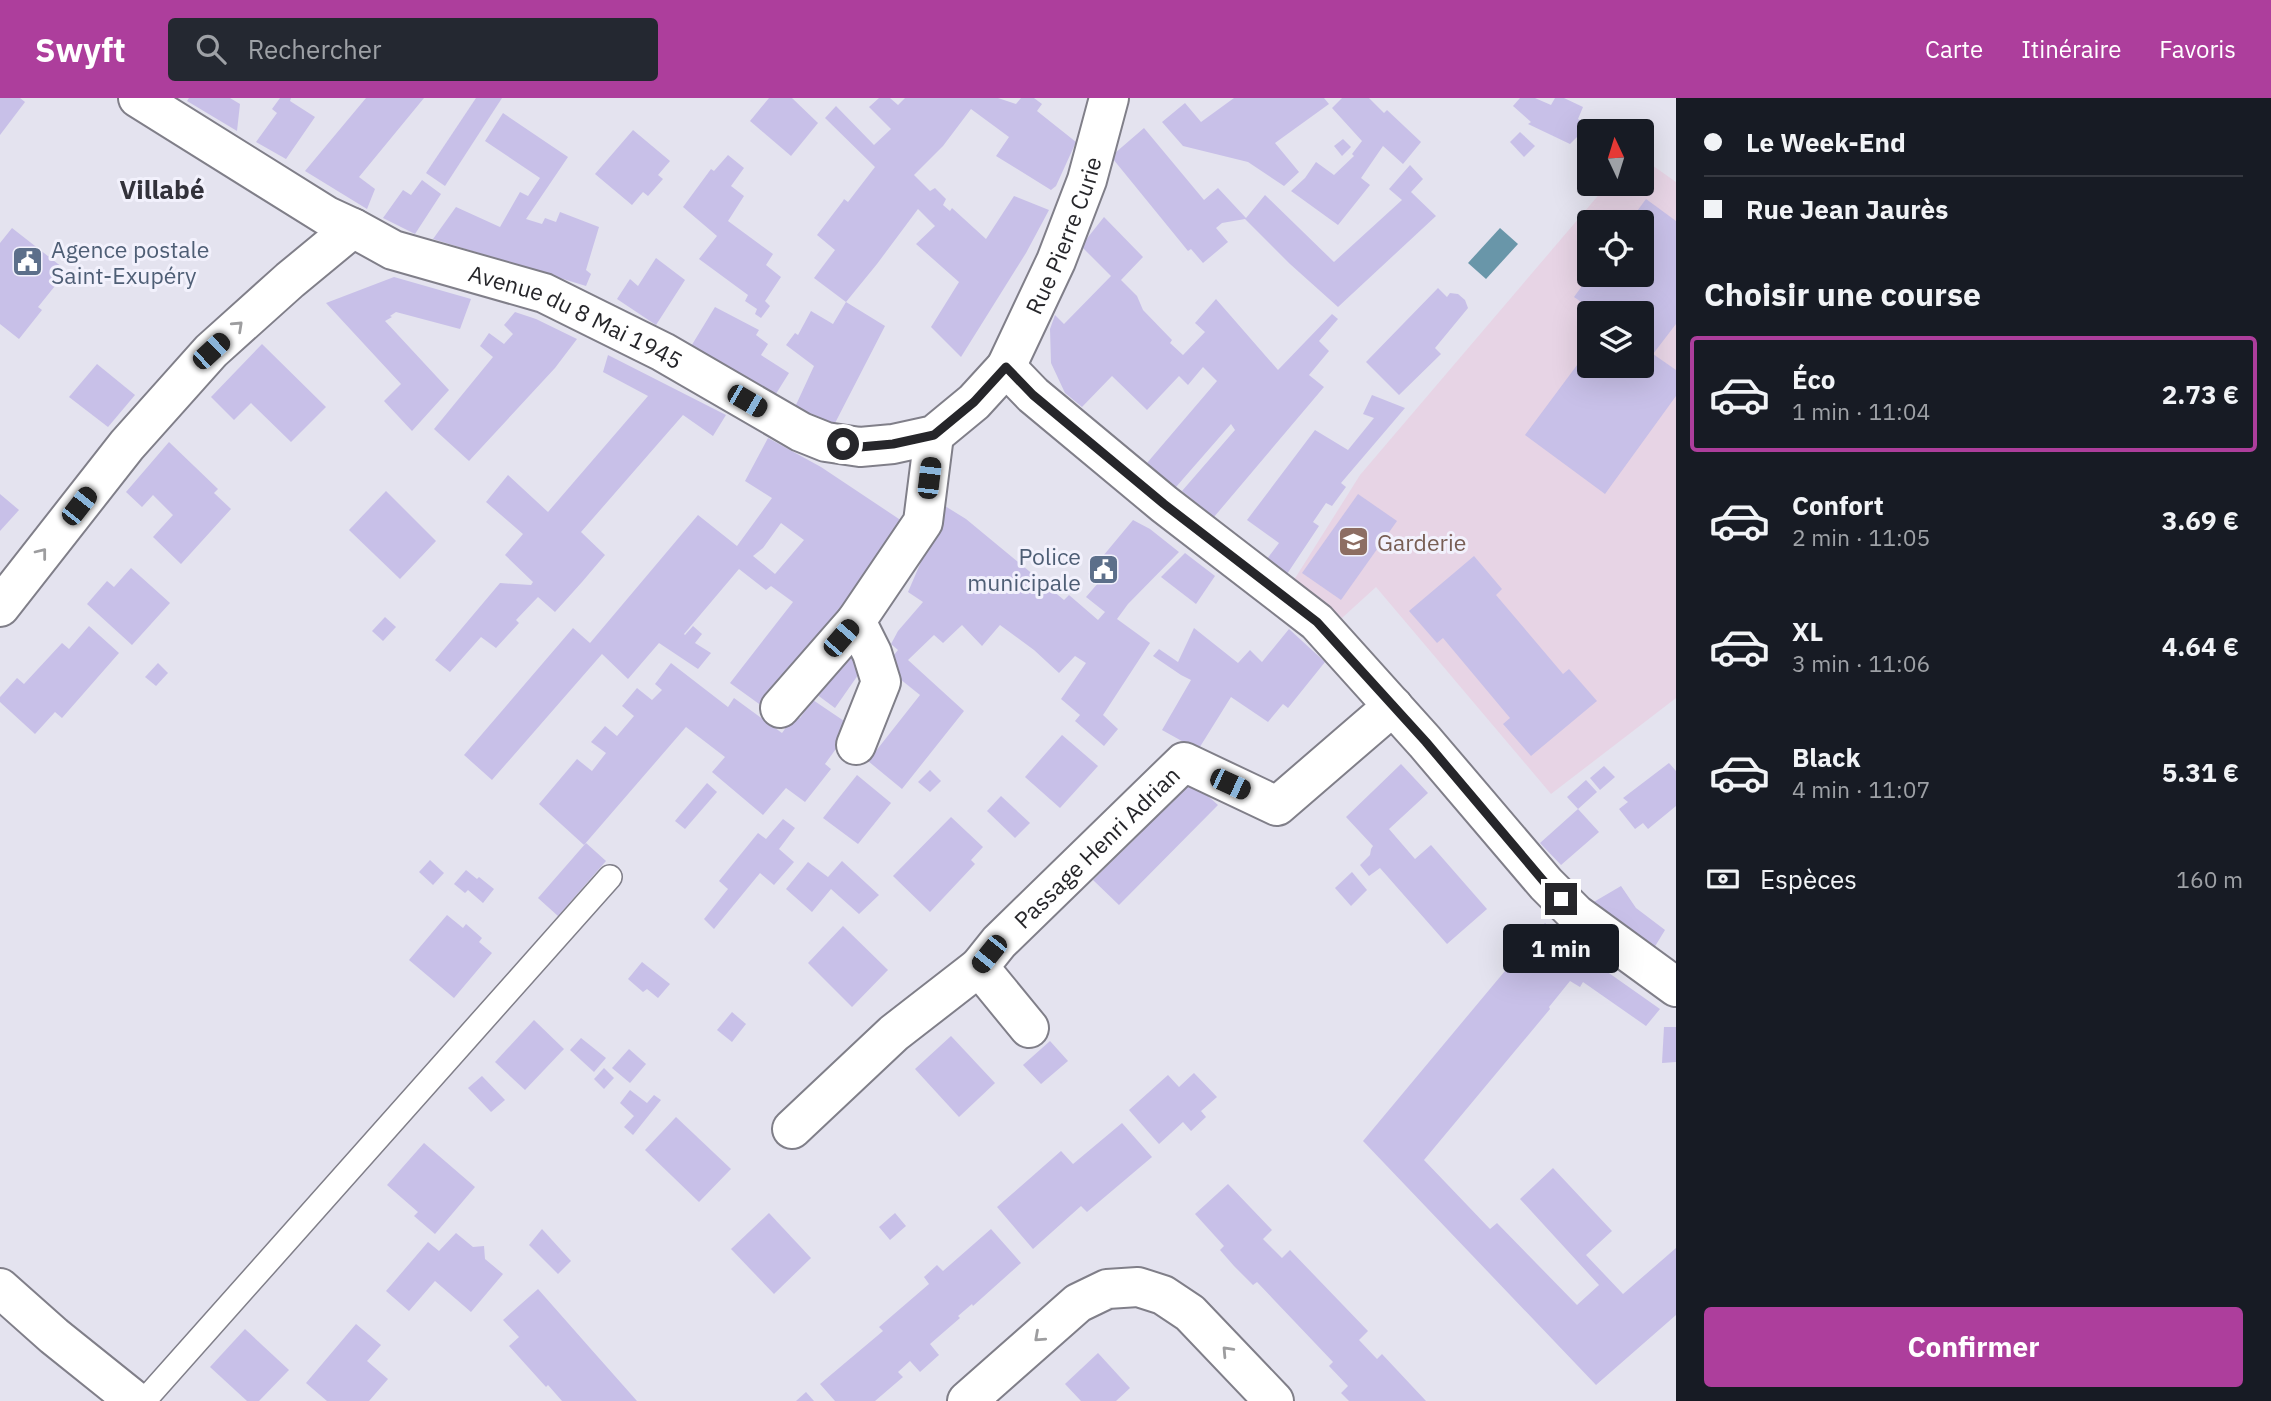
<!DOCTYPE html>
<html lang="fr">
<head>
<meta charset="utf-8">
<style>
  body { margin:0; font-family:"IBM Plex Sans",sans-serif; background:#242831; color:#f1f3f6; height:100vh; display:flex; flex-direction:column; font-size:26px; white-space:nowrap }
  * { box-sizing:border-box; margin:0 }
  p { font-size:23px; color:#9ea1a6 }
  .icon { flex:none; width:38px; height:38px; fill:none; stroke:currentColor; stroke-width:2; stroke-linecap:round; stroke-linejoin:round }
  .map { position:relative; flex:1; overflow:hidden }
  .sheet { display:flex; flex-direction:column; background:#171b24; width:595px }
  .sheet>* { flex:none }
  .guide { display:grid; align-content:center; height:154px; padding:0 28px; background:#171b24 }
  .needle { width:46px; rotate:356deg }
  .controls { position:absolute; left:1577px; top:21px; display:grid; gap:14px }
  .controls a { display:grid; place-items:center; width:77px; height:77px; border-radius:7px; background:#171b24; box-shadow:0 7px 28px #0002; font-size:35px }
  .end { position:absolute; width:32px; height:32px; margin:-16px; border:9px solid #26262a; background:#fff; box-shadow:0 0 0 4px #fff }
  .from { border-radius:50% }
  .bubble { position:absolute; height:49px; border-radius:7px; background:#171b24; box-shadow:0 7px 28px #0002; font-size:23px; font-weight:700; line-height:49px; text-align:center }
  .car { position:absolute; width:21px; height:42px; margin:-21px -10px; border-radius:9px; box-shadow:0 0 5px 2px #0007; background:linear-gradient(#222 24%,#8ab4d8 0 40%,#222 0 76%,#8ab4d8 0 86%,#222 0) }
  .guide b { display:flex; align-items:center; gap:24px; height:66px; font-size:26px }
  .guide b+b { border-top:2px solid #363941 }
  .guide i { width:18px; height:18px; background:#f1f3f6 }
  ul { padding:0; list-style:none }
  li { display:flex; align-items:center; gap:21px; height:116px; margin:0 14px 10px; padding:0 14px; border:4px solid transparent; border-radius:7px }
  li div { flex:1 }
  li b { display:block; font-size:26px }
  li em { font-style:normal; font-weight:700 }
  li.current { border-color:#ad3e9c }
  li>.icon { width:63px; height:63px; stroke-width:1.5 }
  h2 { padding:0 28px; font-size:32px; line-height:84px }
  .pay { display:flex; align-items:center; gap:18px; height:77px; padding:0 28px; font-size:26px }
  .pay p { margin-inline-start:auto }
  .action { display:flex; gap:14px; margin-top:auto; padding:14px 28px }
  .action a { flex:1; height:80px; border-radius:7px; background:#ad3e9c; color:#fff; font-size:28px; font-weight:700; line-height:80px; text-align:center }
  header { display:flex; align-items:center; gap:42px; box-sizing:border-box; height:98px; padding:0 35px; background:#ad3e9c; color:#fff }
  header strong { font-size:33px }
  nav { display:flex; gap:38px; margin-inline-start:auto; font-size:24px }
  .search { width:490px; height:63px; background:#242831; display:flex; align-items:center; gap:18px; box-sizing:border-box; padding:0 24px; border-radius:7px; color:#9ea1a6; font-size:26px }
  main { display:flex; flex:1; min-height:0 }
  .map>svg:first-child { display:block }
</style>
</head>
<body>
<header>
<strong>Swyft</strong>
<div class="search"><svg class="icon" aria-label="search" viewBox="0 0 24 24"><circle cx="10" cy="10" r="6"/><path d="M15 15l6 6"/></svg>Rechercher</div>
<nav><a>Carte</a><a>Itinéraire</a><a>Favoris</a></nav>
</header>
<main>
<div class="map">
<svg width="1676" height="1303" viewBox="0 0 1676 1303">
  <rect width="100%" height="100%" fill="#e4e3ef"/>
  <!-- education -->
  <path fill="#e7d4e5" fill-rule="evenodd" d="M1642 60 1676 84V600L1551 696 1376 489 1342 520 1294 482 1360 377 1608 86H1642ZM1589 124H1642V177H1589ZM1589 215H1642V268H1589Z"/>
  <!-- water -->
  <path fill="#6996a9" d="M1500 130 1518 146 1486 181 1468 165Z"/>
  <!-- building -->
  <g fill="#c8c0e8" fill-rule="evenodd">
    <path d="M0 0H20L25 4 0 37Z"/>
    <path d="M189 0H230L240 6 237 33 187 3Z"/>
    <path d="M280 0H291L290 3 315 19 286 61 256 44 277 15 272 11Z"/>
    <path d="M366 0H424L359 79 375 91 367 111 305 73Z"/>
    <path d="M476 0H502L445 88 426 75Z"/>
    <path d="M769 0H792L818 25 791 58 750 23Z"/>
    <path d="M879 0H890L898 7 905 0H998L1016 6 1021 0H1034L1042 6 1037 13 1076 44 1056 88 1051 92 996 58 1009 39 971 11 943 48 914 77 930 93 935 90 946 101 943 107 950 113 952 110 986 141 1014 98 1049 112 1026 155 961 259 931 229 959 184 916 146 935 128 918 111 877 166 846 204 814 180 835 152 817 137 843 103 844 101 848 104 875 69 825 20 836 8 874 47 891 31 869 9Z"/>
    <path d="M1234 0H1324L1329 6 1275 45 1299 74 1284 88 1248 64 1183 48 1162 24 1185 5 1201 24Z"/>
    <path d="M1342 0H1369L1384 15 1387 12 1421 44 1403 66 1383 48 1361 80 1370 87 1338 127 1291 93 1305 80 1316 64 1334 77 1354 58 1352 56 1362 43 1332 10Z"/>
    <path d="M1520 0H1535L1551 7 1555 0H1564L1583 9 1578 21 1589 27 1570 46 1528 26 1531 24 1513 8Z"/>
    <path d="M503 15 568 59 526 121 542 126 545 120 556 124 560 114 599 129 586 172 591 176 586 188 433 141 456 109 500 129 520 94 528 98 540 80 485 43Z"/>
    <path d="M1144 30 1204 102 1218 90 1246 120 1265 97 1334 164 1402 102 1389 91 1410 67 1423 81 1411 94 1436 118 1338 209 1290 166 1245 121 1222 125 1216 130 1228 144 1203 165 1191 151 1188 153 1113 61 1115 55Z"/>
    <path d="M633 32 670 63 658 77 663 81 648 98 643 94 632 107 595 76Z"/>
    <path d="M1520 34 1535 48 1524 59 1510 44Z"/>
    <path d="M1343 41 1351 49 1342 58 1334 48Z"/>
    <path d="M728 57 744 70 731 88 744 98 728 123 773 156 766 167 781 179 765 203 770 208 761 220 755 216 757 211 745 203 748 197 699 161 717 138 683 109 711 71 714 73Z"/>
    <path d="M422 82 441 96 415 136 383 120 403 92 411 97Z"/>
    <path d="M1646 101 1676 123V226L1653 256 1676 272V298L1605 396 1525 337 1589 251V268H1642V215H1597L1574 199 1590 177H1642V124H1629Z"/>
    <path d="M1104 119 1143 159 1121 182 1137 198 1143 212 1172 242 1170 245 1183 257 1205 234 1195 225 1216 201 1278 272 1332 216 1338 221 1319 243 1329 253 1309 277 1324 289 1214 419 1182 393 1235 332 1231 326 1176 389 1147 365 1217 283 1203 269 1188 287 1179 278 1147 312 1112 278 1082 309 1065 295 1051 265 1050 231 1055 217 1064 226 1111 178 1081 148Z"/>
    <path d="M12 130 67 173 38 209 42 212 19 241 0 226V145Z"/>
    <path d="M656 160 685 182 656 227 617 201 630 181 638 188Z"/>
    <path d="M394 179 471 201 460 231 396 214 390 218 392 219 385 223 449 292 412 333 384 303 401 286 326 205Z"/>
    <path d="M1438 190 1447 199 1450 195 1458 196 1465 202 1468 210 1435 250 1441 256 1399 297 1366 264Z"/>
    <path d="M846 204 885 228 834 327 795 309 814 268 786 247 795 235 798 237 811 213 833 226Z"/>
    <path d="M715 209 759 232 756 237 768 246 761 257 789 275 774 299 690 250Z"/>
    <path d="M515 214 536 221 577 241 555 270 469 363 434 331 493 259 480 248 489 235 504 246 513 236 504 227Z"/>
    <path d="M262 246 326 309 291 344 251 305 234 322 211 299Z"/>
    <path d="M608 257 726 317 713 338 683 317 581 434 605 457 582 484 555 514 538 499 516 522 519 525 496 550 481 539 450 574 435 562 500 485 531 487 533 484 505 457 523 436 486 404 508 377 548 414 648 298 603 274Z"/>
    <path d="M97 266 135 297 108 329 69 299Z"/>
    <path d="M1372 297 1405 310 1341 385 1346 389 1332 408 1326 405 1313 424 1319 428 1287 476 1267 461 1279 445 1247 422 1315 332 1348 352 1374 320 1363 316Z"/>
    <path d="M768 340 821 369 908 427 886 451 833 519 773 598 766 611 730 585 793 504 771 488 766 492 739 471 684 536 685 537 693 528 702 536 695 545 711 555 698 571 659 545 628 581 602 556 492 682 464 657 573 530 590 545 698 417 737 448 772 400 745 383ZM781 425 804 442 775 476 753 458 763 450Z"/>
    <path d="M169 344 218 391 214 395 231 411 181 466 153 439 173 417 153 397 142 409 126 394Z"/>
    <path d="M386 393 436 443 400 481 349 432Z"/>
    <path d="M0 396 19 412 0 433Z"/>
    <path d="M1358 396 1397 423 1341 502 1302 475Z"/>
    <path d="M945 408 966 421 1064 502 1069 497 1098 522 1105 514 1086 499 1099 484 1088 476 1133 422 1150 431 1179 454 1128 506 1117 521 1150 545 1103 617 1118 631 1104 648 1075 623 1080 617 1061 601 1086 565 1075 558 1059 575 1034 552 1000 527 982 548 962 527 943 545 934 537 908 562 964 613 902 691 868 663 920 597 890 573 889 563 898 552 891 546 898 533 923 504 908 494Z"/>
    <path d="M1185 455 1215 478 1196 506 1161 479Z"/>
    <path d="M1474 458 1502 491 1496 497 1563 576 1569 571 1597 603 1531 658 1503 626 1510 620 1443 540 1437 545 1409 513Z"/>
    <path d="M131 470 170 505 132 547 87 506 107 483 114 489Z"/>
    <path d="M385 519 396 529 383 543 372 533Z"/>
    <path d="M89 528 119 555 62 620 55 614 35 636 0 604V599L17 580 24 586 62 545 69 551Z"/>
    <path d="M1194 530 1238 565 1250 552 1262 564 1289 531 1325 564 1288 610 1283 606 1268 624 1231 599 1198 652 1162 632 1191 582 1181 577 1153 558 1159 551 1178 564Z"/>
    <path d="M842 550 865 567 835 610 812 593Z"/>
    <path d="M158 565 168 575 156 588 145 579Z"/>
    <path d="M671 565 728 609 734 600 782 635 795 617 800 620 813 602 847 625 837 646 838 648 825 666 831 671 805 704 786 690 763 717 712 674 725 659 686 629 584 747 539 706 577 661 592 673 606 655 591 644 605 628 617 638 634 618 622 608 637 590 652 602 662 592 655 586Z"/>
    <path d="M1062 637 1098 668 1060 710 1025 679Z"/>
    <path d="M1669 665 1676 673V708L1648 731 1643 725 1635 731 1619 711 1628 704 1623 700Z"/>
    <path d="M1401 666 1428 695 1389 731 1415 761 1431 747 1487 811 1447 846 1380 770 1369 778 1360 767 1370 757 1371 751 1373 748 1346 719Z"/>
    <path d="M1604 668 1615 679 1600 692 1590 680Z"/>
    <path d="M930 672 941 683 930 694 918 684Z"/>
    <path d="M857 677 891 705 858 746 823 720Z"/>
    <path d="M1586 682 1597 694 1578 711 1599 734 1561 767 1540 745 1578 711 1567 699Z"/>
    <path d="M1192 684 1218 707 1119 807 1093 782 1142 734 1134 726 1145 716 1153 722Z"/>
    <path d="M707 685 717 694 685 731 675 723Z"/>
    <path d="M1001 698 1030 725 1015 740 987 713Z"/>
    <path d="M951 719 983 749 971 762 975 766 930 814 893 778Z"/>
    <path d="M783 721 795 730 779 751 794 764 774 787 760 775 714 831 704 821 728 791 719 783 758 735 766 741Z"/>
    <path d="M586 745 606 763 558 818 538 800Z"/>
    <path d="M430 762 444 775 433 787 419 774Z"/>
    <path d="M842 763 879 797 859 816 831 791 812 814 786 791 808 764 828 779Z"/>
    <path d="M466 772 477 781 479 779 494 791 483 805 468 792 465 795 454 786Z"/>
    <path d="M1352 774 1367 792 1351 808 1335 790Z"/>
    <path d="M1621 788 1636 810 1665 832 1654 850 1592 805Z"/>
    <path d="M447 817 463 830 466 826 482 840 479 844 492 855 454 900 409 862Z"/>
    <path d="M1545 825 1579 854 1660 911 1646 928 1583 884 1580 889 1570 883 1549 909 1550 911 1424 1062 1490 1131 1497 1125 1577 1207 1599 1187 1520 1101 1553 1070 1612 1133 1586 1157 1623 1196 1676 1150V1217L1596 1287 1363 1043Z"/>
    <path d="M843 828 888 872 852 909 808 865Z"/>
    <path d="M642 864 670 886 658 900 647 891 643 894 628 881Z"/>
    <path d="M732 914 746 926 732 944 717 932Z"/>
    <path d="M534 922 564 951 525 992 495 964Z"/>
    <path d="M1664 929H1676V964L1662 965Z"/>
    <path d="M951 938 995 985 959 1019 915 971Z"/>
    <path d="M581 940 606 960 594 974 570 952Z"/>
    <path d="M1050 943 1068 963 1041 986 1023 967Z"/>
    <path d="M629 951 646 966 630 985 612 970Z"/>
    <path d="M604 970 614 980 604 991 594 981Z"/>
    <path d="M1194 975 1217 999 1201 1013 1206 1019 1191 1033 1183 1024 1159 1046 1129 1012 1168 977 1179 989Z"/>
    <path d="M482 978 505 1002 491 1014 468 990Z"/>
    <path d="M630 992 647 1005 654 997 661 1002 633 1037 624 1029 634 1018 620 1005Z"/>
    <path d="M676 1019 731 1071 699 1104 645 1052Z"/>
    <path d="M1122 1025 1152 1059 1087 1114 1081 1108 1033 1151 997 1109 1061 1053 1073 1066Z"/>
    <path d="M424 1045 475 1089 435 1136 414 1118 418 1114 387 1087Z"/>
    <path d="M1228 1086 1272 1132 1263 1141 1282 1160 1290 1152 1368 1233 1359 1242 1377 1261 1382 1256 1426 1303H1349L1341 1295 1348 1288 1329 1268 1333 1264 1257 1184 1253 1187 1234 1168 1220 1152 1224 1148 1195 1116Z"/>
    <path d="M769 1115 811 1160 774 1196 731 1151Z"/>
    <path d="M895 1115 906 1128 890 1142 879 1129Z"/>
    <path d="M542 1131 571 1163 558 1176 529 1147Z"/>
    <path d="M991 1131 1021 1165 973 1208 972 1206 958 1218 960 1220 930 1246 939 1257 920 1274 910 1263 898 1274 903 1279 875 1303H835L820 1286 883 1233 879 1229 929 1186 924 1179 937 1167 943 1173Z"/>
    <path d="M456 1135 473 1149 484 1148 485 1161 503 1176 471 1214 435 1183 409 1213 386 1193 428 1144 439 1153Z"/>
    <path d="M538 1191 590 1250 637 1303H562L548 1287 546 1289 509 1248 519 1239 503 1222Z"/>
    <path d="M356 1226 381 1247 367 1263 388 1281 369 1303H327L306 1285Z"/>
    <path d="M245 1231 289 1272 259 1303H247L210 1269Z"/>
    <path d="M1098 1255 1130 1290 1116 1303H1081L1065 1286Z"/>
    <path d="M806 1294 814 1303H796Z"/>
  </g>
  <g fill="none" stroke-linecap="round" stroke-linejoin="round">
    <defs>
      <path id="service" d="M144 1303 610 779"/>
      <g id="minor">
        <path id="s1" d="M1006 269 1056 163 1087 82 1109 0"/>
        <path d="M0 509 127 347 211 253 290 182 353 130"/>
        <path d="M780 610 856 523"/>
        <path d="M856 647 881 584 872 555 856 523 923 424 934 337"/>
        <path id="s2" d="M1029 930 979 869 999 844 1184 664 1277 708 1393 608"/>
        <path d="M792 1031 894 935 979 869"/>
        <path d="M0 1190 54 1238 135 1303"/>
        <path d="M967 1303 1078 1205 1107 1191 1138 1189 1163 1197 1190 1215 1274 1303"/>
      </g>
      <g id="tertiary">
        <path id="s3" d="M138 0 327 118 353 130 393 152 544 195 663 254 801 334 826 344 860 349 893 346 934 337 974 304 1006 269 1033 297 1164 406 1317 524 1425 644 1546 786 1576 816 1676 889"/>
      </g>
    </defs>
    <!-- service casing -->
    <use href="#service" stroke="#807f89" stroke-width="26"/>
    <!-- minor casing -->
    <use href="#minor" stroke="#807f89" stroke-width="42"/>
    <!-- tertiary casing -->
    <use href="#tertiary" stroke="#807f89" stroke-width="42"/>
    <!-- service -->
    <use href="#service" stroke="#fff" stroke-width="23"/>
    <!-- minor -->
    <use href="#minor" stroke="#fff" stroke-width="38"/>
    <!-- tertiary -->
    <use href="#tertiary" stroke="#fff" stroke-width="38"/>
  </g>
  <!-- one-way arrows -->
  <defs><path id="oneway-chevron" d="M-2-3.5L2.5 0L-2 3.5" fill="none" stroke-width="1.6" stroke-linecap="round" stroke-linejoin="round" transform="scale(1.75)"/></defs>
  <g stroke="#9d9d9f">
    <use href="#oneway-chevron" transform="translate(238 228) rotate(-43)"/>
    <use href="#oneway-chevron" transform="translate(42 455) rotate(-52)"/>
    <use href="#oneway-chevron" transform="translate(1039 1239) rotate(138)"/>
    <use href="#oneway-chevron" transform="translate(1227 1253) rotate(-133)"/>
  </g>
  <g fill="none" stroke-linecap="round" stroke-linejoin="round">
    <!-- route -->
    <path stroke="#26262a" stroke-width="9" d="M843 346 860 349 893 346 934 337 974 304 1006 269 1033 297 1164 406 1317 524 1426 644 1546 786 1561 801"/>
  </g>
  <!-- icons -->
  <defs>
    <symbol id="civic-square" viewBox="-11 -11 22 22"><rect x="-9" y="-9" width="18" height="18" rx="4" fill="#5c6f8a" stroke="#f2f1fc"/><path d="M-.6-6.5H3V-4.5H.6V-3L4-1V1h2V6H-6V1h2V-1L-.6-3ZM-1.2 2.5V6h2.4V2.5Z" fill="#fff"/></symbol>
    <symbol id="school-square" viewBox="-11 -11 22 22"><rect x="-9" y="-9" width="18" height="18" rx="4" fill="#8d6e63" stroke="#f2f1fc"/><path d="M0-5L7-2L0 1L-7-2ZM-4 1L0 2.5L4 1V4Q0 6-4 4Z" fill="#fff"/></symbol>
  </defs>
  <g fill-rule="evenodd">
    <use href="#civic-square" x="10" y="146" width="35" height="35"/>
    <use href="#school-square" x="1336" y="426" width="35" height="35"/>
    <use href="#civic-square" x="1086" y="454" width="35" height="35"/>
  </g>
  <g text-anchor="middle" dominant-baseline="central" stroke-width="6" stroke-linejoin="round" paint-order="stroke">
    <!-- street labels -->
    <g font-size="23" fill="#26262a" stroke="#f2f1fc">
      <text stroke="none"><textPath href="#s1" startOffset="144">Rue Pierre Curie</textPath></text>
      <text stroke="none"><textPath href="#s3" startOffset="492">Avenue du 8 Mai 1945</textPath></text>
      <text stroke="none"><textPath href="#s2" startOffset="247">Passage Henri Adrian</textPath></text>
    </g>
    <!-- service labels -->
    <g font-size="23" fill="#4e5e75" stroke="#f2f1fc" text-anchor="start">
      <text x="51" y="151">Agence postale<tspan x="51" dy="26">Saint-Exupéry</tspan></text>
      <text x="1081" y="458" text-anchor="end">Police<tspan x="1081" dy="26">municipale</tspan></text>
    </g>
    <!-- education labels -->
    <g font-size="23" fill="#785e54" stroke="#f2f1fc" text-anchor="start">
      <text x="1377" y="444">Garderie</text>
    </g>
    <!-- quarter labels -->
    <g font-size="26" font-weight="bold" fill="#33323b" stroke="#f2f1fc">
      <text x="162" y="91">Villabé</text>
    </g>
  </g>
</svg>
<div class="controls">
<a><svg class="needle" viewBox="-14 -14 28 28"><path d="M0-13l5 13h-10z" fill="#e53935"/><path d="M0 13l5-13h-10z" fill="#9ea1a6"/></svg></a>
<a><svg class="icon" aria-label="locate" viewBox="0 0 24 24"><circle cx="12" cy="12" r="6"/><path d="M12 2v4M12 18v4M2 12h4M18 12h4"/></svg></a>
<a><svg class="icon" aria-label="layers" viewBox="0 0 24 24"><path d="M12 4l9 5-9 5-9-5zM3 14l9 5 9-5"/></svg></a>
</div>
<i class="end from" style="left:843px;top:346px"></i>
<i class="end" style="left:1561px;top:801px"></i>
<div class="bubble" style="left:1503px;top:826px;width:116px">1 min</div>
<i class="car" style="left:211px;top:253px;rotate:47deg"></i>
<i class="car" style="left:747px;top:303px;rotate:120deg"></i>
<i class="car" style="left:929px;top:380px;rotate:7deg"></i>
<i class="car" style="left:79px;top:408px;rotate:38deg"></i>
<i class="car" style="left:841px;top:540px;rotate:41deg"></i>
<i class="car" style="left:1230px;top:686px;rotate:115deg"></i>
<i class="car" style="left:989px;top:856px;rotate:219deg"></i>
</div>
<section class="sheet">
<div class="guide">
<b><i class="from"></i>Le Week-End</b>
<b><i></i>Rue Jean Jaurès</b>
</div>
<h2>Choisir une course</h2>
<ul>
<li class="current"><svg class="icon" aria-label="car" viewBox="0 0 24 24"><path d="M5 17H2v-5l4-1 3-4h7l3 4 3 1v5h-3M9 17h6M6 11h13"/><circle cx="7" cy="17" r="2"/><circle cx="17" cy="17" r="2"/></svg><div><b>Éco</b><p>1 min · 11:04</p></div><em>2.73 €</em></li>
<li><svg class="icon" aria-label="car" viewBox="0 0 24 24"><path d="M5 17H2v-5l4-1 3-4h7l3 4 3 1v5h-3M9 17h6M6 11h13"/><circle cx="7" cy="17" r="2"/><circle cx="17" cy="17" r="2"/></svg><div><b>Confort</b><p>2 min · 11:05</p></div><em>3.69 €</em></li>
<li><svg class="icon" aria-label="car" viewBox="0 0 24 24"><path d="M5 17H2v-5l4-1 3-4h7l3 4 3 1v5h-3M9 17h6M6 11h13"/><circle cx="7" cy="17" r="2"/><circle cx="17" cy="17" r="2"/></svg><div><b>XL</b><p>3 min · 11:06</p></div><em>4.64 €</em></li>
<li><svg class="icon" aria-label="car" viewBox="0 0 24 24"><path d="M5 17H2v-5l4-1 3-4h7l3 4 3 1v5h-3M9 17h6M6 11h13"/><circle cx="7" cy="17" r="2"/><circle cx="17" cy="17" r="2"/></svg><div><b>Black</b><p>4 min · 11:07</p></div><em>5.31 €</em></li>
</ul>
<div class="pay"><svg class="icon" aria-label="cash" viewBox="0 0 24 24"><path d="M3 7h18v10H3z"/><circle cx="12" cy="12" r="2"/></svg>Espèces<p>160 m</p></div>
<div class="action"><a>Confirmer</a></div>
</section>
</main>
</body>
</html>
